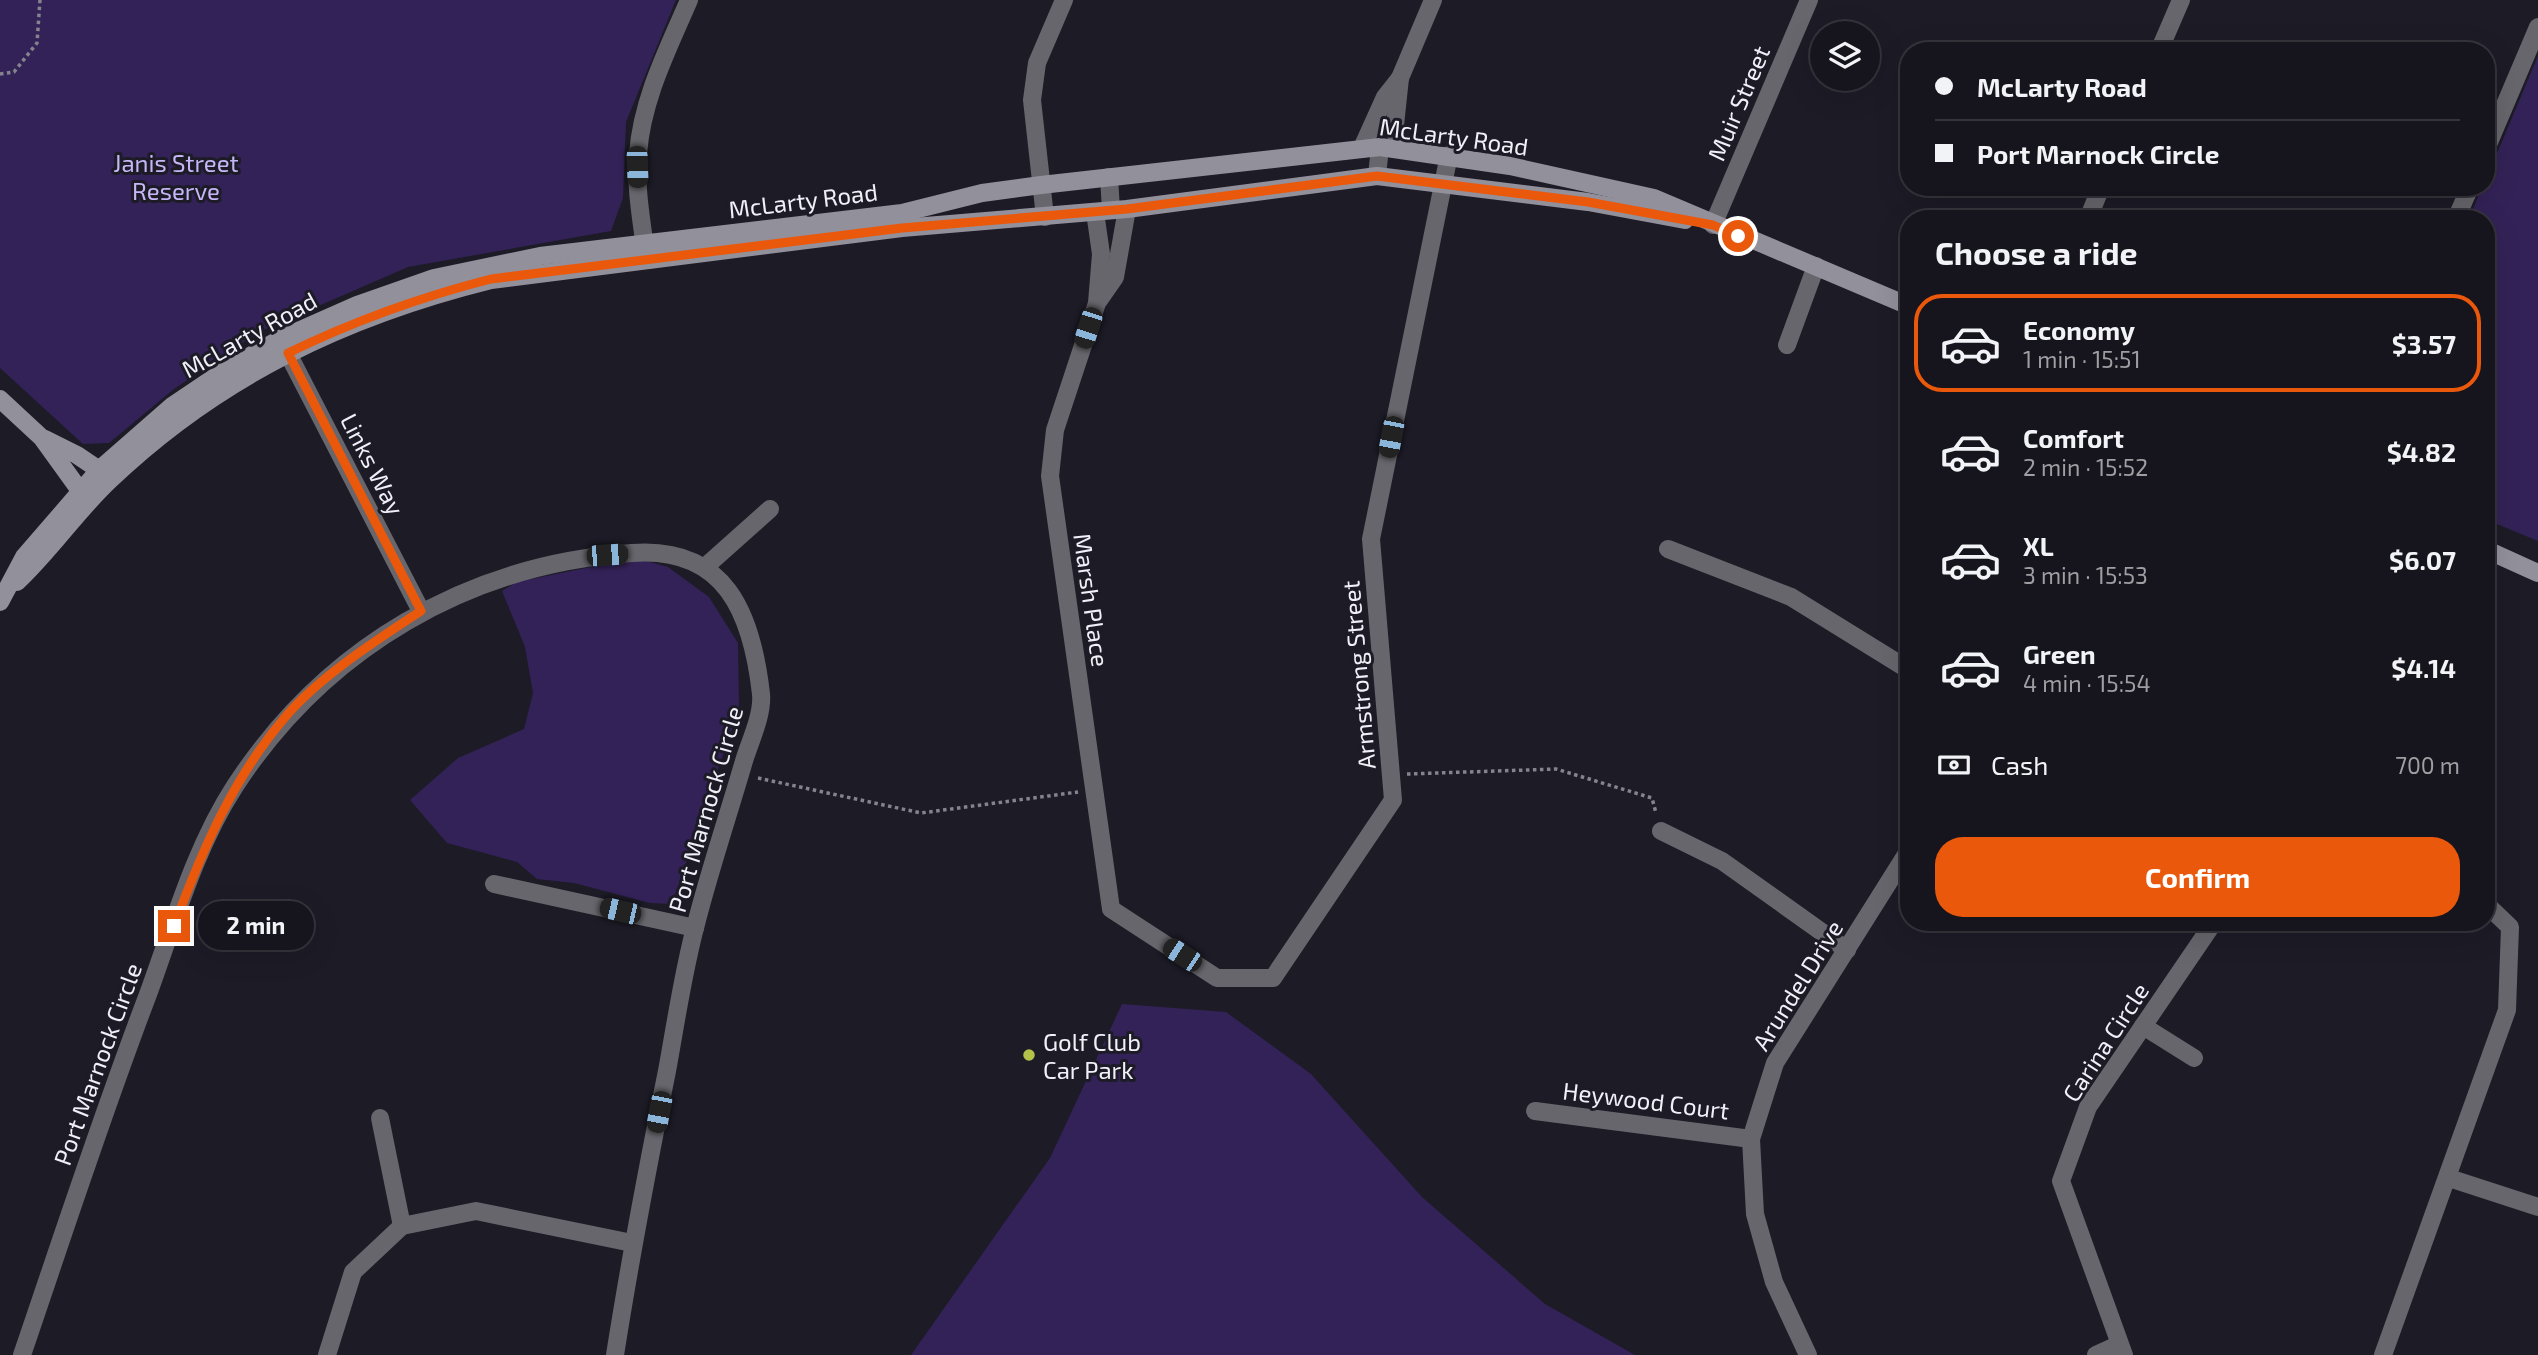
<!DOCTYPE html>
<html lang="en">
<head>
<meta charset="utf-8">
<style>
  body { margin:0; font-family:"Exo 2",sans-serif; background:#232129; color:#f1f3f6; height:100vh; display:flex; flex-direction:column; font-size:26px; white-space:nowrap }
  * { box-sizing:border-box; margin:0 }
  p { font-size:23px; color:#9e9ea3 }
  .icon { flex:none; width:38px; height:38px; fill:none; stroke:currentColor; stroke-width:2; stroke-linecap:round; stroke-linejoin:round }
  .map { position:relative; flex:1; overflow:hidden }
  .details { position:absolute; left:1900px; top:210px; width:595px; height:721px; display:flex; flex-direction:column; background:#16141c; border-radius:28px; box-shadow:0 7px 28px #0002,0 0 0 2px #35333b }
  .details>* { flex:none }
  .banner { position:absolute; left:1900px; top:42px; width:595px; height:154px; border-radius:28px; box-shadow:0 7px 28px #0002,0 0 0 2px #35333b; display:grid; align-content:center; height:154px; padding:0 35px; background:#16141c }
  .controls { position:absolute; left:1810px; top:21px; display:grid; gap:14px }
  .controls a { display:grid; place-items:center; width:70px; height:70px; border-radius:50%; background:#16141c; box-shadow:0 7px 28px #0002,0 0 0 2px #35333b; font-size:35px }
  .end { position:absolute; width:32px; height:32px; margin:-16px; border:9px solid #ea580c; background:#fff; box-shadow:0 0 0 4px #fff }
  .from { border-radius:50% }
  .bubble { position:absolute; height:49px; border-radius:24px; background:#16141c; box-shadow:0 7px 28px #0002,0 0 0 2px #35333b; font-size:23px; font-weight:700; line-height:49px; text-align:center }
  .car { position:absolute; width:21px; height:42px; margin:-21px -10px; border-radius:9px; box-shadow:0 0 5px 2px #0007; background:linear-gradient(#222 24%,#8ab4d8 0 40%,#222 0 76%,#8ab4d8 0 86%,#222 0) }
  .banner b { display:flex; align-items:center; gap:24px; height:66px; font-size:26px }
  .banner b+b { border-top:2px solid #35333b }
  .banner i { width:18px; height:18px; background:#f1f3f6 }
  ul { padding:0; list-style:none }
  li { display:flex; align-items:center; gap:21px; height:98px; margin:0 14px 10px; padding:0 21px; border:4px solid transparent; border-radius:28px }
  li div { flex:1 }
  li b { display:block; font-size:26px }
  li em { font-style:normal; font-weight:700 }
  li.current { border-color:#ea580c }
  li>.icon { width:63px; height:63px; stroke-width:1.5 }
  h2 { padding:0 35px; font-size:32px; line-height:84px }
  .pay { display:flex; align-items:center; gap:18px; height:77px; padding:0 35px; font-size:26px }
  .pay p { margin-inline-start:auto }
  .action { display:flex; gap:14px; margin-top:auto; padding:14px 35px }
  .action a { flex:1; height:80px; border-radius:28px; background:#ea580c; color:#fff; font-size:28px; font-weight:700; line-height:80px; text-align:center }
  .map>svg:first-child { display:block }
</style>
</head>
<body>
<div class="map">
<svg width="2538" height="1355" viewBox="0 0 2538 1355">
  <rect width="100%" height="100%" fill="#1d1b26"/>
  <!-- green -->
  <g fill="#332257">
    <path d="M0 0H676L626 122 623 198 611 231 408 267 261 331 174 389 109 443 83 444 0 368Z"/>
    <path d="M2538 56V541L2487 520V219H2469L2482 187H2487V177Z"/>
    <path d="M635 558 668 567 709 597 738 643 739 708 672 904 650 903 574 883 537 879 517 862 447 843 410 800 458 758 524 729 533 693 525 647 502 591 517 582Z"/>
    <path d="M1122 1004 1226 1012 1311 1074 1422 1197 1545 1304 1635 1355H911L1050 1158Z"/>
  </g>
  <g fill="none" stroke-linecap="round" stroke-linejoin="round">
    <!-- path -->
    <g stroke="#85838d" stroke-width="3.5" stroke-dasharray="3.5 3.5" stroke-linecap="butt">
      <path d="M0 74 14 72 37 43 40 0"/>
      <path d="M1407 774 1556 769 1652 798 1656 813"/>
      <path d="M758 778 921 813 1078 792"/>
    </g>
    <!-- street -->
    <g stroke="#67666c" stroke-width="18">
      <path d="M2159 51 2181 0"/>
      <path d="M2487 147 2538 27"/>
      <path d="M1362 148 1385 97 1400 78 1433 0"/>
      <path d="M1398 148 1395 125 1400 78"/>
      <path d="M1377 176 1380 147"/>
      <path d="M1109 177 1111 210"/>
      <path d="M1095 212 1101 254 1097 303 1055 430 1050 476 1111 909 1217 978H1273L1393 800 1371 539 1449 155"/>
      <path d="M1045 217 1032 100 1037 63 1064 0"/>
      <path d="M2088 219 2101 187"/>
      <path d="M2456 219 2470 187"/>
      <path d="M1713 225 1809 0"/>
      <path d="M646 256C642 222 635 188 638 154 642 99 668 49 689 0"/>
      <path d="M1099 300 1115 277 1127 209"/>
      <path d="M281 340 421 611"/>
      <path d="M1787 345 1816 266"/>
      <path d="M1668 549 1791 597 1909 670"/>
      <path d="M705 567 770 509"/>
      <path d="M1661 831 1722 861 1847 950"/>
      <path d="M494 884 695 928"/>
      <path d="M2143 1026 2194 1058"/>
      <path d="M1535 1111 1751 1139"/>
      <path d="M380 1118 402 1226"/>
      <path d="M2449 1178 2538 1207"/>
      <path d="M22 1355C63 1235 102 1115 147 997 173 927 194 849 235 786 325 648 468 564 632 553 726 546 752 614 761 694 763 715 750 741 744 761 728 816 710 869 696 924 683 972 676 1022 667 1071 648 1165 630 1260 615 1355"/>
      <path d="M327 1355 353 1272 402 1226 476 1211 632 1243"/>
      <path d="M1808 1355 1774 1282 1755 1214 1751 1139 1775 1063 1909 850"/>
      <path d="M2096 1355 2118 1345"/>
      <path d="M2124 1355 2061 1181 2088 1107 2214 922"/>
      <path d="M2383 1355 2507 1010 2510 927 2487 905"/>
    </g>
    <!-- secondary -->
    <g stroke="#92909b" stroke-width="18">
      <path d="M0 399 42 438 86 499"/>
      <path d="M45 439 77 455 108 476"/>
      <path d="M2487 550 2538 573"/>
      <path d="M17 582C51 550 76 512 110 480 219 376 346 316 491 280L902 228 1127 209 1377 176 1588 202 1685 220"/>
      <path d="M0 602 24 557 100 469 172 406 224 371 280 339 357 305 434 278 540 256 902 213 982 193 1041 185 1380 147 1510 166 1654 198 1909 306"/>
    </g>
  </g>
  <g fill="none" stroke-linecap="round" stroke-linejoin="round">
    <!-- route -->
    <path stroke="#ea580c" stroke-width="9" d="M174 926C202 851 233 777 287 715 322 675 377 640 421 611L288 353C354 321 420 297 491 279L902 228 1127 209 1377 176 1588 202 1713 225 1738 236"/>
  </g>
  <!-- markers -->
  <circle fill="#b4c24a" stroke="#1d1b26" stroke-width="2.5" cx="1029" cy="1055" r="7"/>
  <g text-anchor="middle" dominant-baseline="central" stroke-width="6" stroke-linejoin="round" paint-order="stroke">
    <!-- street labels -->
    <g font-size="24" fill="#f1eff8" stroke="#1d1b26">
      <text transform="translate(1738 103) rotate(-67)">Muir Street</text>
      <text transform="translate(1454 136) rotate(8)">McLarty Road</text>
      <text transform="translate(803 200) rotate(-7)">McLarty Road</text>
      <text transform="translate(249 334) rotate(-29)">McLarty Road</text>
      <text transform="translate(373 464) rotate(63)">Links Way</text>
      <text transform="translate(1092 600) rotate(82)">Marsh Place</text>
      <text transform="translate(1358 675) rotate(-95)">Armstrong Street</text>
      <text transform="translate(705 809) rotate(-74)">Port Marnock Circle</text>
      <text transform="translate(1797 985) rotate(-58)">Arundel Drive</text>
      <text transform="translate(2105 1042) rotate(-57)">Carina Circle</text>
      <text transform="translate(97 1064) rotate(-70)">Port Marnock Circle</text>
      <text transform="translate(1646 1100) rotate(7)">Heywood Court</text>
    </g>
    <!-- park labels -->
    <g font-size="24" fill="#c6b6f8" stroke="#1d1b26">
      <text x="176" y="162">Janis Street<tspan x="176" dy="28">Reserve</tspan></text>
    </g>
    <!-- poi labels -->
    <g font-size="24" fill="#f1eff8" stroke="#1d1b26" text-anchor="start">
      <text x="1043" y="1041">Golf Club<tspan x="1043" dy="28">Car Park</tspan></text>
    </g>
  </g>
</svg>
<div class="controls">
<a><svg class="icon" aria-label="layers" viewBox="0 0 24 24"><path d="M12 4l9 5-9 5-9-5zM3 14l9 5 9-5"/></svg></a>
</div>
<i class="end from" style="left:1738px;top:236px"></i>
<i class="end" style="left:174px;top:926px"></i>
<div class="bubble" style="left:198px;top:901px;width:116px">2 min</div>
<i class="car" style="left:637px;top:167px;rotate:178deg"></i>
<i class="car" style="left:1088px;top:328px;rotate:198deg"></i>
<i class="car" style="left:1391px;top:437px;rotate:191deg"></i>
<i class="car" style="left:607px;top:555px;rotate:86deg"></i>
<i class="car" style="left:620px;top:911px;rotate:283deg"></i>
<i class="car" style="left:1182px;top:955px;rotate:303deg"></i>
<i class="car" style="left:659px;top:1112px;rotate:191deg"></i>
<div class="banner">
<b><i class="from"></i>McLarty Road</b>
<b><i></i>Port Marnock Circle</b>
</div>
<section class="details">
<h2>Choose a ride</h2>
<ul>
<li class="current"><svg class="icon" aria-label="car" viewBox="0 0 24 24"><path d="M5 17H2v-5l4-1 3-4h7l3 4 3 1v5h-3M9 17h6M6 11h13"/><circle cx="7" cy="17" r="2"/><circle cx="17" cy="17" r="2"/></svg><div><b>Economy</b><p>1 min · 15:51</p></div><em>$3.57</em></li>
<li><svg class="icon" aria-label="car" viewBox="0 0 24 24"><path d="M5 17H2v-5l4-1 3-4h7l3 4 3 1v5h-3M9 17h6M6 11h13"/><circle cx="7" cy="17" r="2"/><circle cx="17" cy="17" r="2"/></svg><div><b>Comfort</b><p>2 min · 15:52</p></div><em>$4.82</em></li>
<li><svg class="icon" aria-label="car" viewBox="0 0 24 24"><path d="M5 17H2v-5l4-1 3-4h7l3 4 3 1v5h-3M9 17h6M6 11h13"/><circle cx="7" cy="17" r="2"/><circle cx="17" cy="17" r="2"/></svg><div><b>XL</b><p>3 min · 15:53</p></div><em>$6.07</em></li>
<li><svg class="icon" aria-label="car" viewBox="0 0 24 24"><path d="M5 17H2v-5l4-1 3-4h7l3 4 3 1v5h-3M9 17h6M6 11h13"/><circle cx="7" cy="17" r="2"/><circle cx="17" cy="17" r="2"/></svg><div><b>Green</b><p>4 min · 15:54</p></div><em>$4.14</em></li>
</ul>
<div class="pay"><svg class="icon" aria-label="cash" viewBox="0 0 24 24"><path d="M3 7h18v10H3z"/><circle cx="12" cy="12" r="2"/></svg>Cash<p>700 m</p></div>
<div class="action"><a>Confirm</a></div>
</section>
</div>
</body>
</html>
